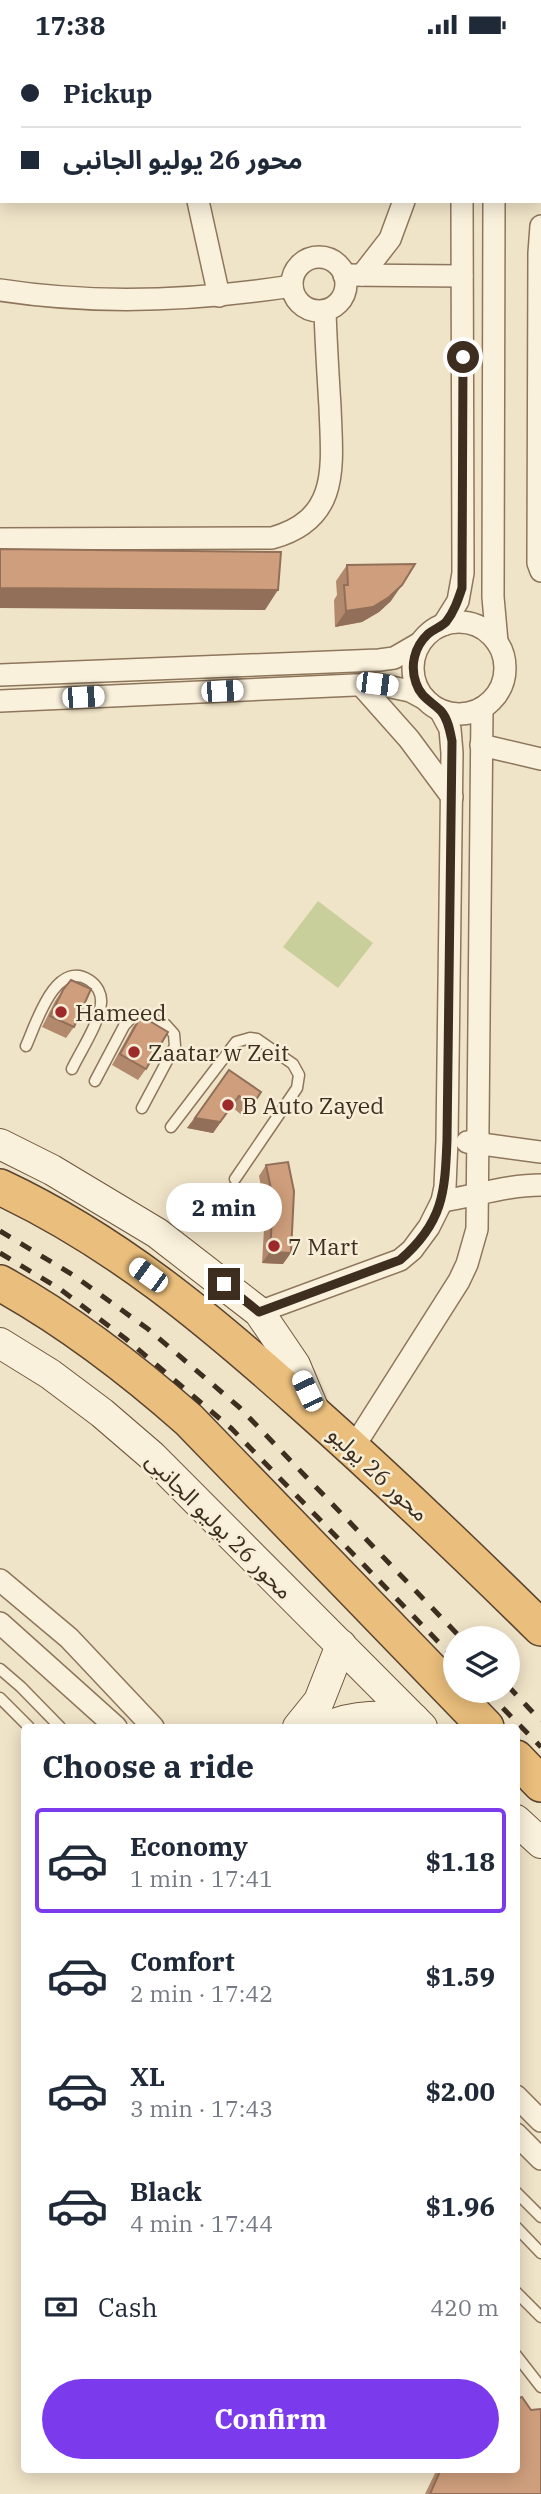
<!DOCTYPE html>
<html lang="en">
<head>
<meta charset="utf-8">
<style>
  body { margin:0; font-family:"IBM Plex Serif","Noto Sans Arabic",serif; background:#f6f6f7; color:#1f2937; height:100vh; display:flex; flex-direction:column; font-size:26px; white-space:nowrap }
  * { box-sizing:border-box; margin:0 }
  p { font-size:23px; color:#747a83 }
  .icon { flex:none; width:38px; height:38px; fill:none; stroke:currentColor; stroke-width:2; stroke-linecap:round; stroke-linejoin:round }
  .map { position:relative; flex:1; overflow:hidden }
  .drawer { position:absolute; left:21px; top:1675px; width:499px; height:749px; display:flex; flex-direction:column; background:#fff; border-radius:7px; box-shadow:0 4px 18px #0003 }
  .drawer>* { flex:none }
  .hud { position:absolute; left:0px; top:0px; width:542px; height:154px; box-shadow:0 4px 18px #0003; display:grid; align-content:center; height:154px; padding:0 21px; background:#fff }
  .controls { position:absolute; left:443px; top:1577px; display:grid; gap:14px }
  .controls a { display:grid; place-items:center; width:77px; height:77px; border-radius:50%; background:#fff; box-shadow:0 4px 18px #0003; font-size:35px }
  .end { position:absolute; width:32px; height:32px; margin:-16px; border:9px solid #3d2e20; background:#fff; box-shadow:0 0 0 4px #fff }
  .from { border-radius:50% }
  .bubble { position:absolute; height:49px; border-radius:24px; background:#fff; box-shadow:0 4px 18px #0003; font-size:23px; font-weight:700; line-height:49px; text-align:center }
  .car { position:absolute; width:21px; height:42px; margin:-21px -10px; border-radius:9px; box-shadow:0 0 5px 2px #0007; background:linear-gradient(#fff 24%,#345 0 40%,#fff 0 76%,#345 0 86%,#fff 0) }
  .hud b { display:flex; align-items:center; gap:24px; height:66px; font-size:26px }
  .hud b+b { border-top:2px solid #e0e1e3 }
  .hud i { width:18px; height:18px; background:#1f2937 }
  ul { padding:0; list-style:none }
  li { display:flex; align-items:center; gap:21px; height:105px; margin:0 14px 10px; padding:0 7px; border:4px solid transparent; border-radius:7px }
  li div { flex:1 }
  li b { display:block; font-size:26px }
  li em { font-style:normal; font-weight:700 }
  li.selected { border-color:#7c3aed }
  li>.icon { width:63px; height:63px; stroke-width:1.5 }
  h2 { padding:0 21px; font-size:32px; line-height:84px }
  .pay { display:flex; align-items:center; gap:18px; height:77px; padding:0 21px; font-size:26px }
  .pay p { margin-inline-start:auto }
  .primary-button { display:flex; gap:14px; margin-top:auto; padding:14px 21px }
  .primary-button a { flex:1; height:80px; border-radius:42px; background:#7c3aed; color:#fff; font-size:28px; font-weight:700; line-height:80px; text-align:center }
  .status { display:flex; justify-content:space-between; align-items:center; height:49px; padding:0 35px; background:#fff; direction:ltr }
  .status svg { height:19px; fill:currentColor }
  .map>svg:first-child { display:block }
</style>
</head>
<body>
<div class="status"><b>17:38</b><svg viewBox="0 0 49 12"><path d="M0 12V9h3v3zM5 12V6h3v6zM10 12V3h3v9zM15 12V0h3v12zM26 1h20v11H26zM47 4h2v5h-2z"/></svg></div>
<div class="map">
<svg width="541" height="2445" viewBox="0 0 541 2445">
  <rect width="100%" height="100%" fill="#f0e4c8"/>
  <!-- green -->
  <path fill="#c9cf9b" d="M318 852 373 894 338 939 283 898Z"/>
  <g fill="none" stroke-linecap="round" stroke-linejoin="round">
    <defs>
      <g id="service">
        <path d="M26 997C36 975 55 910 89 931 97 936 102 945 101 954 100 973 80 1003 72 1020"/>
        <path d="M95 1032 124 977 132 968 144 966 166 976 174 985 175 997 142 1059"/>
        <path d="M171 1078 236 993 250 989 257 990 293 1015 299 1026 297 1039 235 1130"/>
        <path d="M0 1620 21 1638 60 1678"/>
        <path d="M0 1649 29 1678"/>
        <path d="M516 2143 541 2168"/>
        <path d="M516 2178 541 2204"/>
        <path d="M516 2243 541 2268"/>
        <path d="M516 2306 541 2338"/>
      </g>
      <g id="minor">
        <path d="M387 0V2"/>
        <path d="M461 0V2"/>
        <path d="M92 1 93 2"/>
        <path d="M494 2V0"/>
        <path d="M198 152 219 247"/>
        <path d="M494 152 493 548 497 593"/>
        <path d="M541 177 539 204 538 514 541 522"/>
        <circle cx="319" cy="235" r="27"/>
        <path d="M344 226 462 227"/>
        <path d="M362 226 390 190 404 152"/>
        <path d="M0 241C97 256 195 252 292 237"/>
        <path d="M0 490 272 489C341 470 332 416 330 358 328 326 326 294 325 262"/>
        <circle cx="459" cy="619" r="46"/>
        <path d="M443 576 458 552 463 524 462 152"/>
        <path d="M0 626 379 611 394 609 420 594"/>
        <path d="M361 636 409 690 452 748"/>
        <path d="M0 652 377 635 410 642 425 650"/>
        <path d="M481 696 541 710"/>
        <path d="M467 1093 541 1103"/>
        <path d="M442 1152C475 1147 507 1136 541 1136"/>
        <path d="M259 1263 400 1211 412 1201 429 1178 442 1152 445 1138 447 1091 452 704 450 680 440 661"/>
        <path d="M353 1399 459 1232 467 1215 477 1180 482 659"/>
        <path d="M0 1531 69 1589 153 1678"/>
        <path d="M0 1574 116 1678"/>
        <path d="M516 2047 541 2072"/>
        <path d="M516 2085 541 2110"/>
      </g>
      <g id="secondary">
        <path d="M0 1095 52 1121 157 1184 259 1263 295 1316 316 1366"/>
        <path d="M0 1294 50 1325 102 1364 152 1407 422 1678"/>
        <path d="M298 1678 319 1652 341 1596"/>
        <path d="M327 1678C356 1665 382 1667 414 1670"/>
        <path d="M516 1771 541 1794"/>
      </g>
      <g id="trunk">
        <path d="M0 1138C115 1192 207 1269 301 1353 383 1426 463 1502 541 1579"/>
        <path d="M0 1234C69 1272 130 1319 189 1371L486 1678"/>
        <path d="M516 1709 541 1735"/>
      </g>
    </defs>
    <!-- service casing -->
    <use href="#service" stroke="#8d765c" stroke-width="13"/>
    <!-- minor casing -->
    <use href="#minor" stroke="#8d765c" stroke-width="24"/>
    <!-- secondary casing -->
    <use href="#secondary" stroke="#6f573f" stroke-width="32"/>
    <!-- trunk casing -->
    <use href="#trunk" stroke="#5b4430" stroke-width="38"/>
    <!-- service -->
    <use href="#service" stroke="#faf1dc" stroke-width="10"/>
    <!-- minor -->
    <use href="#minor" stroke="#faf1dc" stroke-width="21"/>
    <!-- secondary -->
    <use href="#secondary" stroke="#faf1dc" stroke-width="30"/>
    <!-- trunk -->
    <use href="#trunk" stroke="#eabe7c" stroke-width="35"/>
    <!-- rail -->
    <g stroke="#3d2e20" stroke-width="5" stroke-dasharray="12 12" stroke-linecap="butt">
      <path d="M0 1182 73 1226 148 1280 239 1358 461 1589"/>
      <path d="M0 1204 60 1240 126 1290 232 1380 455 1610"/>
      <path d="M508 1637 541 1672"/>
      <path d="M486 1642 541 1698"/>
    </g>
  </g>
  <!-- wall -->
  <g fill="#b2896c">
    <path d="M347 516 391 552 379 563 362 573 335 578 334 551 337 546 336 532Z"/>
    <path d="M63 941 74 978 66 989 42 978 55 952Z"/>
    <path d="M141 967 146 1020 138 1031 112 1016 133 978Z"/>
    <path d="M229 1021 261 1043 244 1068 232 1058 213 1084 187 1079Z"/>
    <path d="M288 1113 283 1215 262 1214 264 1180 268 1174 259 1127 266 1116Z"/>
    <path d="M435 2420H516L541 2445H425L436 2422Z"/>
  </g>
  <!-- shaded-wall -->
  <g fill="#916f58">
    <path d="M402 536 391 552 379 563 362 573 335 578 346 562Z"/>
    <path d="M0 539 278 541 265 561 0 559Z"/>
    <path d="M239 1047 213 1084 187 1079 195 1069Z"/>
    <path d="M270 1203 291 1204 283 1215 262 1214Z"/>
  </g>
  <!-- building -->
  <g fill="#cf9f7d" stroke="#916f58" stroke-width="2">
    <path d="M0 500 281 503 278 541 0 539Z"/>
    <path d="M415 515 402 536 389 548 373 558 346 562 344 536H348L347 516Z"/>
    <path d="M71 931 91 940 74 978 50 967 63 941Z"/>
    <path d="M141 967 168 983 146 1020 120 1005Z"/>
    <path d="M229 1021 261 1043 252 1057 239 1047 220 1073 195 1069Z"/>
    <path d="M288 1113 294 1142 291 1204 270 1203 272 1169H277L266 1116Z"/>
    <path d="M522 2348 531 2361 541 2360V2445H430L441 2420H516V2350Z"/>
  </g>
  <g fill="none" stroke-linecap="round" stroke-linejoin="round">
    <!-- route -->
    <path stroke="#3d2e20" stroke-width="9" d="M224 1235 259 1263 400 1211C443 1174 445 1144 447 1091L452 692C450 682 448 670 441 662 431 652 421 649 416 634 410 617 414 598 428 585 434 580 441 578 446 573 454 563 458 551 462 539L463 308"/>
  </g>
  <!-- markers -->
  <g fill="#9e2a2b" stroke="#f7eed8" stroke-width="2.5">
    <circle cx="61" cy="963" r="7"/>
    <circle cx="134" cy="1003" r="7"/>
    <circle cx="228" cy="1056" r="7"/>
    <circle cx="274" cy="1197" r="7"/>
  </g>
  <g text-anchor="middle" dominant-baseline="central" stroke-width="5" stroke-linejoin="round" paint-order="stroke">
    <!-- poi labels -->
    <g font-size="23" fill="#3d2e20" stroke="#f7eed8" text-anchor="start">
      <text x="75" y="963">Hameed</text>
      <text x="148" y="1003">Zaatar w Zeit</text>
      <text x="242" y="1056">B Auto Zayed</text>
      <text x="288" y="1197">7 Mart</text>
    </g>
    <!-- street labels -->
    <g font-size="23" fill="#3d2e20" stroke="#f7eed8">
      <text transform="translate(379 1424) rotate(43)">محور 26 يوليو</text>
      <text transform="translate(220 1476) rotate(45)">محور 26 يوليو الجانبى</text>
    </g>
  </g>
</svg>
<div class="controls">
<a><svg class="icon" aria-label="layers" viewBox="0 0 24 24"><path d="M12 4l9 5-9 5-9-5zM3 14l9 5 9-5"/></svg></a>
</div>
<i class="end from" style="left:463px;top:308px"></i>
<i class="end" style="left:224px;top:1235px"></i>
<div class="bubble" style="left:166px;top:1134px;width:116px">2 min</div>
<i class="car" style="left:377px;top:635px;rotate:97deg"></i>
<i class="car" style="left:222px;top:642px;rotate:87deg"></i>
<i class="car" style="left:83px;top:648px;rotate:87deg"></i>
<i class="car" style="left:148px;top:1226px;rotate:306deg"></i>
<i class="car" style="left:307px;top:1342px;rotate:335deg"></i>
<div class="hud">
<b><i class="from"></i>Pickup</b>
<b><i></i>محور 26 يوليو الجانبى</b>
</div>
<section class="drawer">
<h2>Choose a ride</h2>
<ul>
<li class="selected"><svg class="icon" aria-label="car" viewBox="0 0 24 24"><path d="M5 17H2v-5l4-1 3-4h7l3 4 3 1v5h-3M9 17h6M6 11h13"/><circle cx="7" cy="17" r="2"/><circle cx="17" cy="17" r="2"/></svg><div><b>Economy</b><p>1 min · 17:41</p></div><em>$1.18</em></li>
<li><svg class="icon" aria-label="car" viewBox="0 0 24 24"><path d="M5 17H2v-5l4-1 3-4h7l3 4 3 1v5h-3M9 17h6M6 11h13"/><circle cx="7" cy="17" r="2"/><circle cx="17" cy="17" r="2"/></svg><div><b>Comfort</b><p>2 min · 17:42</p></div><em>$1.59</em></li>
<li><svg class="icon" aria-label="car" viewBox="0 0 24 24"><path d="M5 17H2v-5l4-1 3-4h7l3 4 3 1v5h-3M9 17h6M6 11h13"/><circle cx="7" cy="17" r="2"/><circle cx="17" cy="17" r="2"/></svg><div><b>XL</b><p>3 min · 17:43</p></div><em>$2.00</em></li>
<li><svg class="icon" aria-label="car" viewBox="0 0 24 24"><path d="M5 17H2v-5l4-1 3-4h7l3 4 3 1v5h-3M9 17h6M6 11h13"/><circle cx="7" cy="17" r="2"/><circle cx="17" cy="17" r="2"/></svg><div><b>Black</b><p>4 min · 17:44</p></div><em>$1.96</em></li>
</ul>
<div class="pay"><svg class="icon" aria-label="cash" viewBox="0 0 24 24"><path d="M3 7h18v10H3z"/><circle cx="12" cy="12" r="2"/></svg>Cash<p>420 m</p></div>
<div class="primary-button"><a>Confirm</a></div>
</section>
</div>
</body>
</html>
